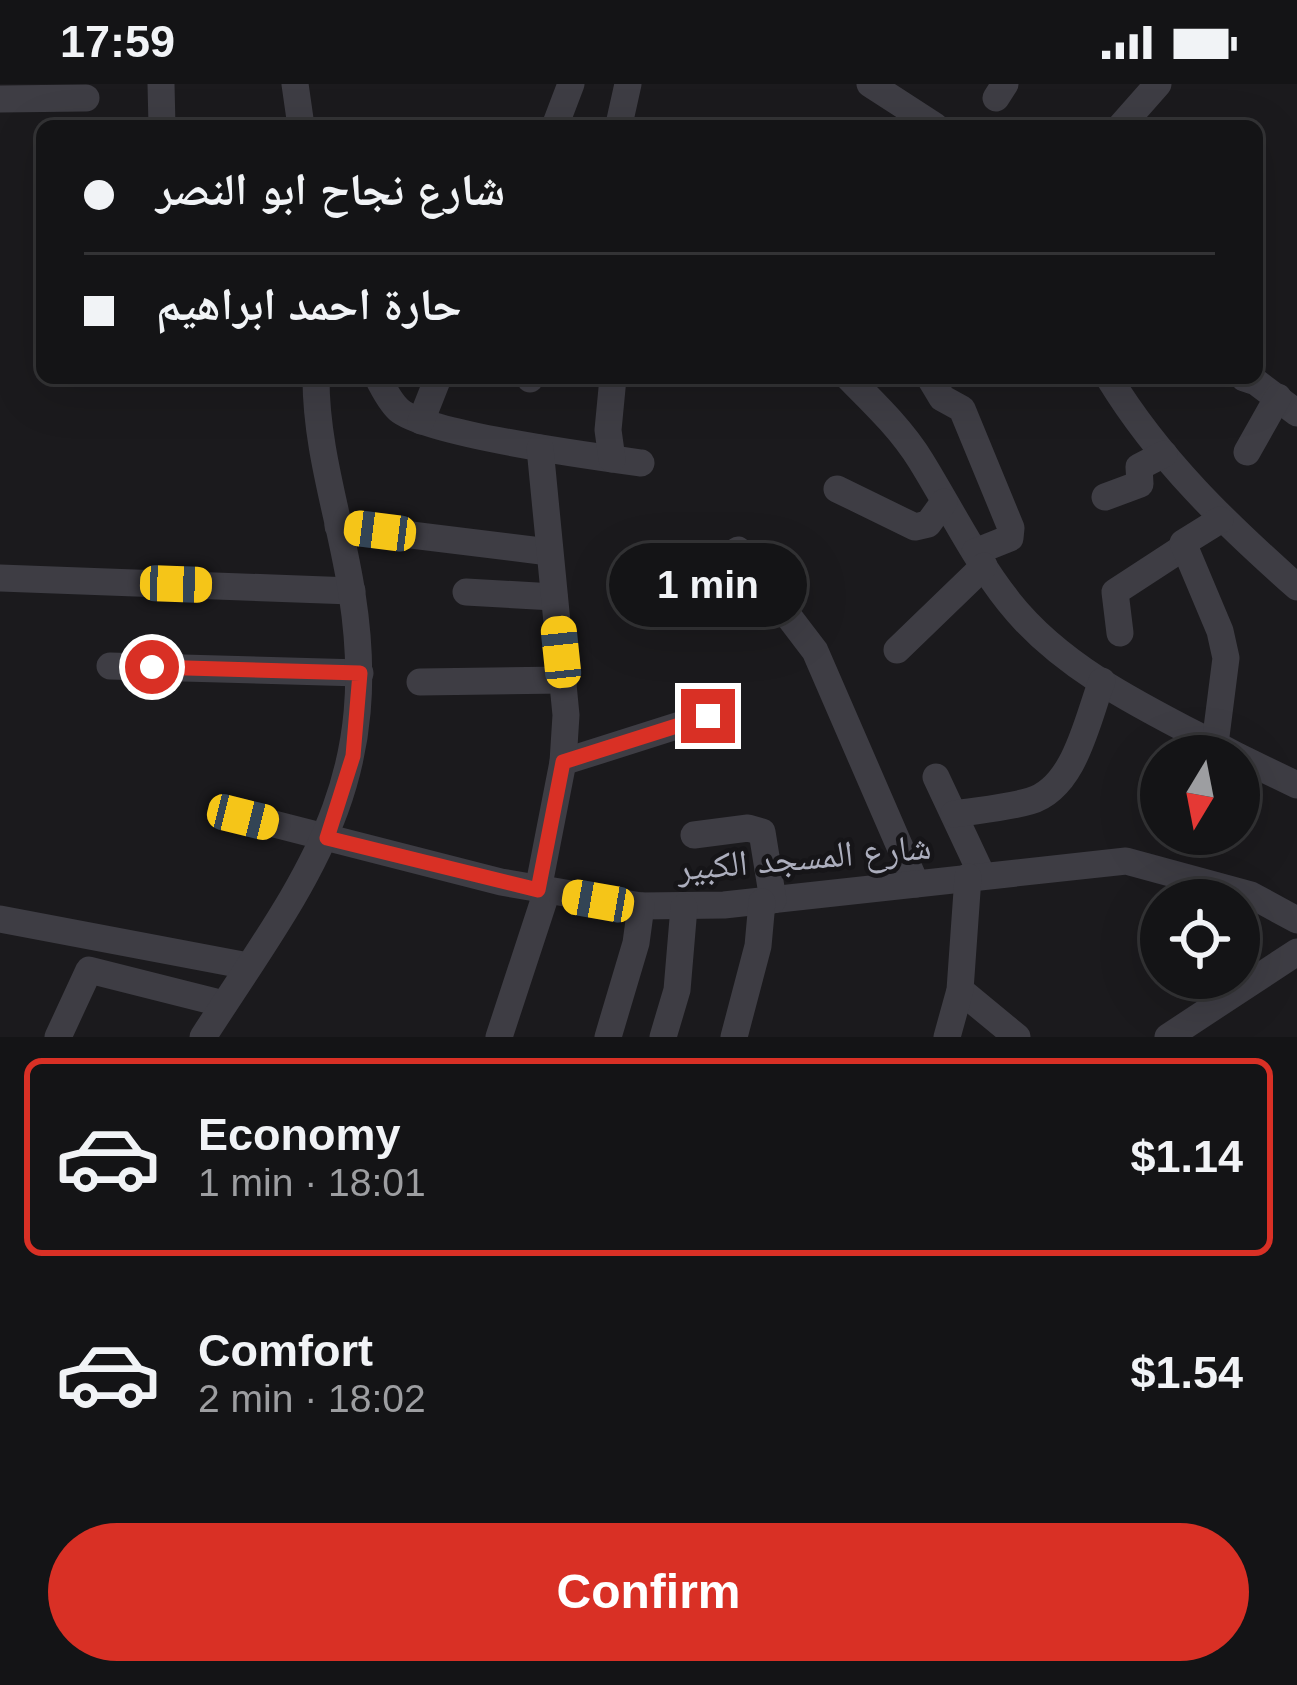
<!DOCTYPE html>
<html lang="en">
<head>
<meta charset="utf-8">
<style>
  body { margin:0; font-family:Arial,"Noto Naskh Arabic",sans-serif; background:#1d1d1f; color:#f1f3f6; height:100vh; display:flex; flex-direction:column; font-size:45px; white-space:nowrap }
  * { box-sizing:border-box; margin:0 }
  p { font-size:39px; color:#9d9ea1 }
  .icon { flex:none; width:66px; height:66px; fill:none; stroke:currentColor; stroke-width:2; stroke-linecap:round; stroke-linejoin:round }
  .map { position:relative; height:953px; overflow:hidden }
  .drawer { display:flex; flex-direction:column; background:#141416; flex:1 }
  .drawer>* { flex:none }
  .banner { position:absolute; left:36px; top:36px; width:1227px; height:264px; border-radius:18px; box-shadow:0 12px 48px #0002,0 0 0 3px #333335; display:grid; align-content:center; height:264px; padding:0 48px; background:#141416 }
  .needle { width:78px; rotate:190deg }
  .buttons { position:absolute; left:1140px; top:651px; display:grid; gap:24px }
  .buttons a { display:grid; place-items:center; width:120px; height:120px; border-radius:50%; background:#141416; box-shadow:0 12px 48px #0002,0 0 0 3px #333335; font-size:60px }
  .end { position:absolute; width:54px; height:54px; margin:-27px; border:15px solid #d93025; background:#fff; box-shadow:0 0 0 6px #fff }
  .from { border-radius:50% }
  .bubble { position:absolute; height:84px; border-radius:42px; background:#141416; box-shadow:0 12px 48px #0002,0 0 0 3px #333335; font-size:39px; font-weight:800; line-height:84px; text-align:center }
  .car { position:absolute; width:36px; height:72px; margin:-36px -18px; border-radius:15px; box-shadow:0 0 9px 3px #0007; background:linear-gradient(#f5c518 24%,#345 0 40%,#f5c518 0 76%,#345 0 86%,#f5c518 0) }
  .banner b { display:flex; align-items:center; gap:42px; height:114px; font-size:45px }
  .banner b+b { border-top:3px solid #333335 }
  .banner i { width:30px; height:30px; background:#f1f3f6 }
  ul { padding:21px 0 0; list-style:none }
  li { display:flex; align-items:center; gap:36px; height:198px; margin:0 24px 18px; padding:0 24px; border:6px solid transparent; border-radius:18px }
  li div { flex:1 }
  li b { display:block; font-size:45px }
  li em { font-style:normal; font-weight:800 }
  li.current { border-color:#d93025 }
  li>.icon { width:108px; height:108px; stroke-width:1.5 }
  .primary-button { display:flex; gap:24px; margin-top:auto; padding:24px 48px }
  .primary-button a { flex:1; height:138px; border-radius:72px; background:#d93025; color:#fff; font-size:48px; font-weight:800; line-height:138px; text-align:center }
  .status { display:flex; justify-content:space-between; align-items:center; height:84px; padding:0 60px; background:#141416; direction:ltr }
  .status svg { height:33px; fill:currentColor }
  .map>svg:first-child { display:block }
</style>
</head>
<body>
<div class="status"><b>17:59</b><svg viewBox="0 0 49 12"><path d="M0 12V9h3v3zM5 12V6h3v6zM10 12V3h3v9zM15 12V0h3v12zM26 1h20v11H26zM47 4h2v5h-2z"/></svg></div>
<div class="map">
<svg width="1297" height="953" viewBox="0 0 1297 953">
  <rect width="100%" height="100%" fill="#1b1a1d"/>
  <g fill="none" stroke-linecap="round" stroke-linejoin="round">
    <!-- street -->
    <g stroke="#3e3d44" stroke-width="27">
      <path d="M161 0 162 42"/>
      <path d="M295 0 301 42"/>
      <path d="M870 0 935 42"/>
      <path d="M996 14 1005 0"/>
      <path d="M0 15 86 14"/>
      <path d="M620 36 628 0"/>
      <path d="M555 42 571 0"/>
      <path d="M1121 42 1158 0"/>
      <path d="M378 294C383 304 390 318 399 326 427 350 597 373 641 379"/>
      <path d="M849 294C875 320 902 346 921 377 950 424 975 475 1009 518 1066 590 1158 630 1237 672"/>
      <path d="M930 294 942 314 962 325 1011 444 1010 454 975 468"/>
      <path d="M1109 294C1159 376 1226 440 1297 503"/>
      <path d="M1244 294 1256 298 1297 329"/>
      <path d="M530 295V294"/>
      <path d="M421 337 438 294"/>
      <path d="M1247 368 1278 313"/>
      <path d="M612 375 608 346 613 294"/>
      <path d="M837 405 915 443 928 440 944 418"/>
      <path d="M1105 413 1140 400 1139 383 1164 370"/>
      <path d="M338 442 549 468"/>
      <path d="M738 466 815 567 916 800"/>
      <path d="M0 494 352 507"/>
      <path d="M466 508 554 513"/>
      <path d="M1120 549 1115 508 1184 463"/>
      <path d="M897 566 984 482"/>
      <path d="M110 582 360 589"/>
      <path d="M420 598 564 596"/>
      <path d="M1215 660 1226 574 1220 547 1183 459 1220 436"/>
      <path d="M1239 673 1297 701"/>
      <path d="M563 678 708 632"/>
      <path d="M936 693 982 791"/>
      <path d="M954 730C979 726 1006 724 1030 717 1075 704 1087 636 1102 597"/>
      <path d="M243 732 501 798 641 822 724 821 1126 777 1251 811 1297 836"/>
      <path d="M694 751 748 744 762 748 773 816"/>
      <path d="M538 806 563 678 566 631 540 364"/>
      <path d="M0 835 248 882"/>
      <path d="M960 906 1017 953"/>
      <path d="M58 953 89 886 224 920"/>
      <path d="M203 953C303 798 383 706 352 510 341 437 316 368 316 294"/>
      <path d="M499 953 547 807"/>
      <path d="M608 953 636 859 641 822"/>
      <path d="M663 953 677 906 684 823"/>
      <path d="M734 953 758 862 762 818"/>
      <path d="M947 953 960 906 968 793"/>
      <path d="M1168 953 1297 868"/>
    </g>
  </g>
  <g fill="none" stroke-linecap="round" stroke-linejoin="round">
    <!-- route -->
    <path stroke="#d93025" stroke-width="15" d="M152 583 360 589 353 672 327 754 538 806 563 678 708 632"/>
  </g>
  <g text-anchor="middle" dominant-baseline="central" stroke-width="9" stroke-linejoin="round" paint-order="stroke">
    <!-- street labels -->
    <g font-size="36" fill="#acaebd" stroke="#161518">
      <text transform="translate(804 773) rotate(-5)">شارع المسجد الكبير</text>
    </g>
  </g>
</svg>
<div class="buttons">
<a><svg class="needle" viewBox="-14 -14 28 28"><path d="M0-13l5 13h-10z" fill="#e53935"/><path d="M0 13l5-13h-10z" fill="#9d9ea1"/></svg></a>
<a><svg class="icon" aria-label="locate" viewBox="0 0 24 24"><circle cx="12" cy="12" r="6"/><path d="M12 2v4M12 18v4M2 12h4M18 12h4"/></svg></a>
</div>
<i class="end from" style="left:152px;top:583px"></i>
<i class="end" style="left:708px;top:632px"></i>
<div class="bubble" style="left:609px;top:459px;width:198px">1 min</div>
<i class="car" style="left:380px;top:447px;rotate:277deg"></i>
<i class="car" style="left:176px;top:500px;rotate:92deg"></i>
<i class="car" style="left:561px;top:568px;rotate:354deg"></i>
<i class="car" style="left:243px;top:733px;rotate:104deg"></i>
<i class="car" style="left:598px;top:817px;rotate:280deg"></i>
<div class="banner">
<b><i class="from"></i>شارع نجاح ابو النصر</b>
<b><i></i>حارة احمد ابراهيم</b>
</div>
</div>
<section class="drawer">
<ul>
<li class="current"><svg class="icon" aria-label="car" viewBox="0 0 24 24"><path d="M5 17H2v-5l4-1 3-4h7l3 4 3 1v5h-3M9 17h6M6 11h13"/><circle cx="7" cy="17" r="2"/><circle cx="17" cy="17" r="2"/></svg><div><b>Economy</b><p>1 min · 18:01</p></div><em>$1.14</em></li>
<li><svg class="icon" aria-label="car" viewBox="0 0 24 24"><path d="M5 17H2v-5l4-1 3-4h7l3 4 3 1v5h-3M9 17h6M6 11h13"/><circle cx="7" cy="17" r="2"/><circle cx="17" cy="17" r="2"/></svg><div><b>Comfort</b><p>2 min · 18:02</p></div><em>$1.54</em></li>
</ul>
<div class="primary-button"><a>Confirm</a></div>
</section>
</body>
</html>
